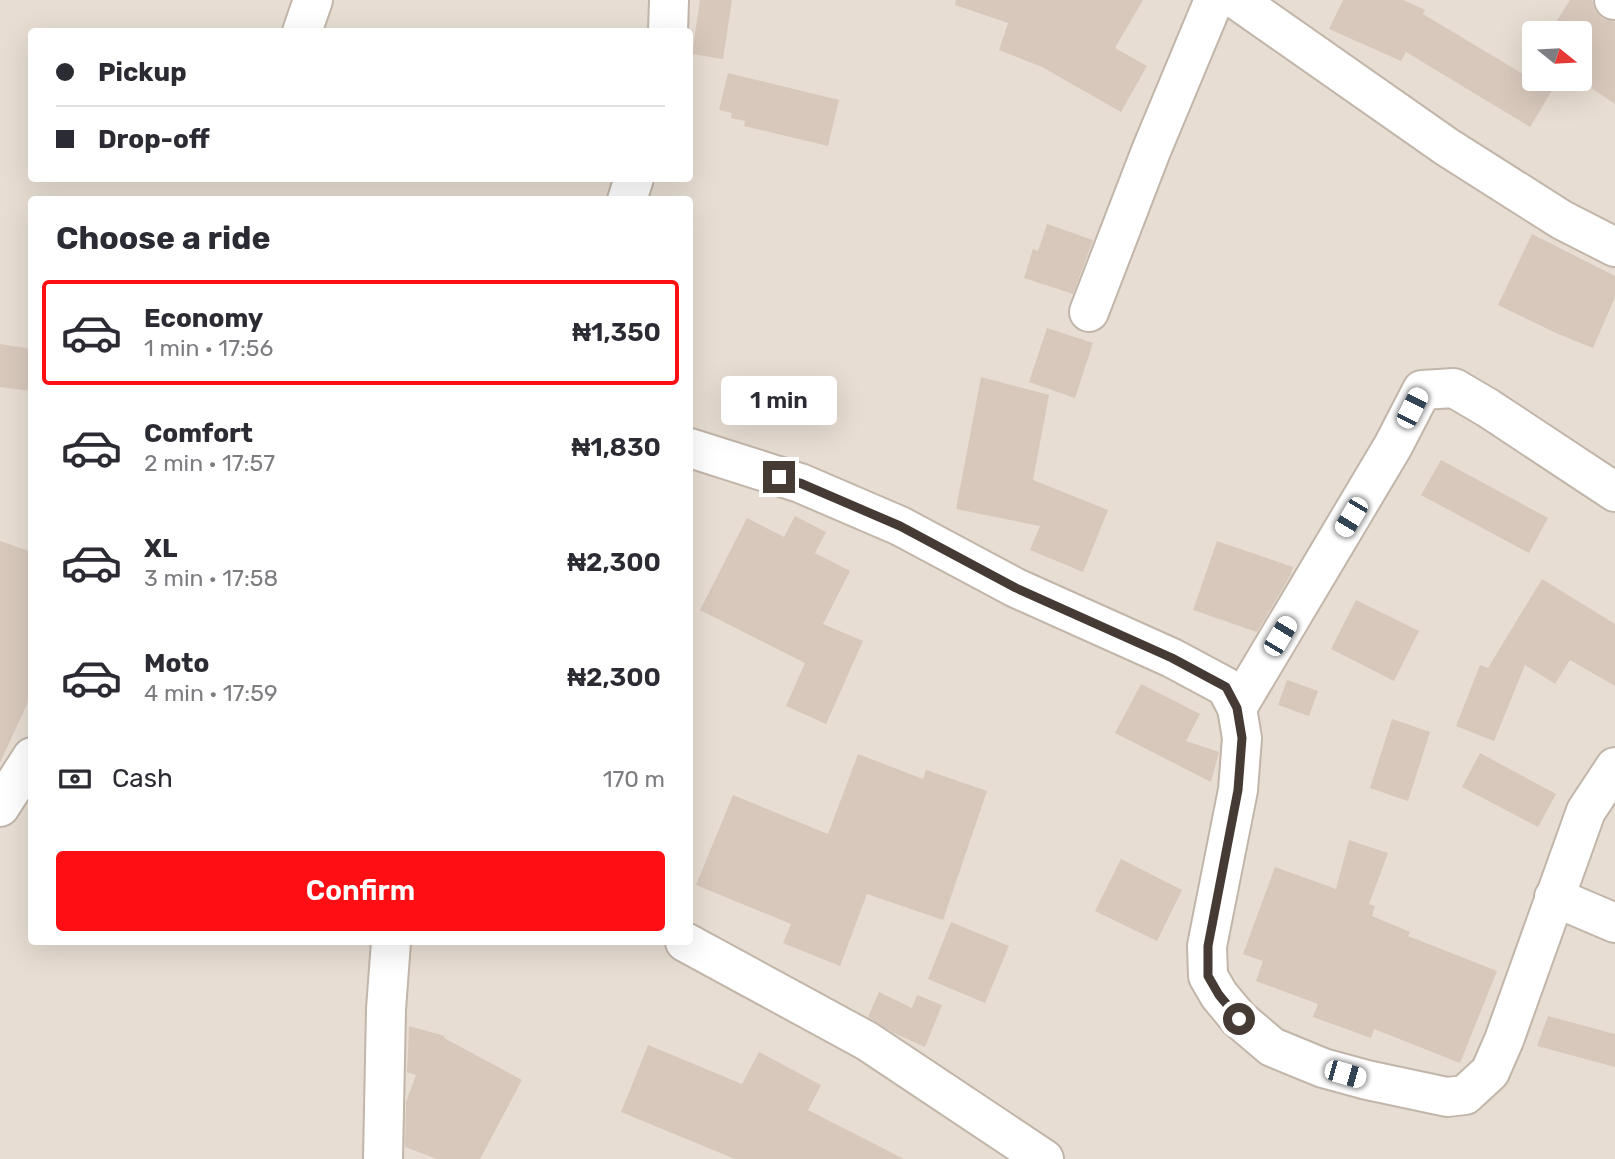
<!DOCTYPE html>
<html lang="en">
<head>
<meta charset="utf-8">
<style>
  body { margin:0; font-family:Rubik,sans-serif; background:#f7f7f7; color:#2b2b33; height:100vh; display:flex; flex-direction:column; font-size:26px; white-space:nowrap }
  * { box-sizing:border-box; margin:0 }
  p { font-size:23px; color:#7c7c81 }
  .icon { flex:none; width:38px; height:38px; fill:none; stroke:currentColor; stroke-width:2; stroke-linecap:round; stroke-linejoin:round }
  .map { position:relative; flex:1; overflow:hidden }
  .side { position:absolute; left:28px; top:196px; width:665px; height:749px; display:flex; flex-direction:column; background:#fff; border-radius:7px; box-shadow:0 7px 28px #0002 }
  .side>* { flex:none }
  .top-card { position:absolute; left:28px; top:28px; width:665px; height:154px; border-radius:7px; box-shadow:0 7px 28px #0002; display:grid; align-content:center; height:154px; padding:0 28px; background:#fff }
  .needle { width:46px; rotate:108deg }
  .fabs { position:absolute; left:1522px; top:21px; display:grid; gap:14px }
  .fabs a { display:grid; place-items:center; width:70px; height:70px; border-radius:7px; background:#fff; box-shadow:0 7px 28px #0002; font-size:35px }
  .end { position:absolute; width:32px; height:32px; margin:-16px; border:9px solid #453b34; background:#fff; box-shadow:0 0 0 4px #fff }
  .from { border-radius:50% }
  .bubble { position:absolute; height:49px; border-radius:7px; background:#fff; box-shadow:0 7px 28px #0002; font-size:23px; font-weight:600; line-height:49px; text-align:center }
  .car { position:absolute; width:21px; height:42px; margin:-21px -10px; border-radius:9px; box-shadow:0 0 5px 2px #0007; background:linear-gradient(#fff 24%,#345 0 40%,#fff 0 76%,#345 0 86%,#fff 0) }
  .top-card b { display:flex; align-items:center; gap:24px; height:66px; font-size:26px }
  .top-card b+b { border-top:2px solid #e1e1e2 }
  .top-card i { width:18px; height:18px; background:#2b2b33 }
  ul { padding:0; list-style:none }
  li { display:flex; align-items:center; gap:21px; height:105px; margin:0 14px 10px; padding:0 14px; border:4px solid transparent; border-radius:7px }
  li div { flex:1 }
  li b { display:block; font-size:26px }
  li em { font-style:normal; font-weight:600 }
  li.selected { border-color:#ff0f13 }
  li>.icon { width:63px; height:63px; stroke-width:1.5 }
  h2 { padding:0 28px; font-size:32px; line-height:84px }
  .pay { display:flex; align-items:center; gap:18px; height:77px; padding:0 28px; font-size:26px }
  .pay p { margin-inline-start:auto }
  .action { display:flex; gap:14px; margin-top:auto; padding:14px 28px }
  .action a { flex:1; height:80px; border-radius:7px; background:#ff0f13; color:#fff; font-size:28px; font-weight:600; line-height:80px; text-align:center }
  .map>svg:first-child { display:block }
</style>
</head>
<body>
<div class="map">
<svg width="1615" height="1159" viewBox="0 0 1615 1159">
  <rect width="100%" height="100%" fill="#f3ece4"/>
  <!-- residential -->
  <path fill="#e7ddd2" fill-rule="evenodd" d="M0 0H1615V1159H0ZM32 32H690V178H32ZM1535 33H1580V79H1535ZM32 200H690V942H32Z"/>
  <!-- building -->
  <g fill="#d8c8bc">
    <path d="M700 0H732L723 59 692 54Z"/>
    <path d="M956 0H1143L1115 48 1147 66 1121 112 1042 67 999 50 1008 23 955 5Z"/>
    <path d="M1343 0H1403L1425 10 1423 14 1523 74 1535 55V79H1559L1530 127 1406 52 1401 61 1329 29Z"/>
    <path d="M1570 0H1592L1595 10 1603 19 1615 22V104L1590 87 1588 89 1571 79H1580V33H1549Z"/>
    <path d="M728 73 839 100 828 146 744 126 745 121 731 118 732 113 719 110Z"/>
    <path d="M1047 224 1093 240 1073 294 1024 278 1033 249 1038 251Z"/>
    <path d="M1532 234 1615 276V297L1593 348 1556 333 1498 305Z"/>
    <path d="M1047 328 1093 343 1075 398 1029 382Z"/>
    <path d="M0 344 32 349V391L0 387Z"/>
    <path d="M981 377 1049 395 1033 480 1108 510 1083 572 1030 550 1040 526 956 509Z"/>
    <path d="M1441 460 1548 518 1529 553 1421 495Z"/>
    <path d="M795 516 826 532 815 553 850 571 823 624 863 641 826 724 786 706 805 663 700 610 747 518 784 537Z"/>
    <path d="M0 541 32 552V693L0 763Z"/>
    <path d="M1217 541 1293 567 1290 576 1257 632 1193 610Z"/>
    <path d="M1542 579 1615 624V686L1570 660 1555 684 1525 665 1494 741 1456 726 1480 665 1488 668Z"/>
    <path d="M1356 600 1419 631 1394 681 1331 649Z"/>
    <path d="M1287 680 1318 691 1309 716 1278 705Z"/>
    <path d="M1141 684 1200 714 1186 741 1219 752 1211 782 1115 733Z"/>
    <path d="M1392 719 1430 732 1408 801 1370 788Z"/>
    <path d="M1480 753 1556 794 1538 827 1462 787Z"/>
    <path d="M858 754 923 779 926 770 987 791 943 920 867 894 840 966 783 943 791 924 696 885 733 795 828 834Z"/>
    <path d="M1349 840 1388 853 1369 904 1375 906 1372 916 1410 932 1408 936 1497 971 1460 1063 1374 1029 1371 1038 1313 1017 1318 1004 1256 981 1263 961 1243 954 1275 867 1336 889Z"/>
    <path d="M1121 859 1182 890 1157 941 1095 911Z"/>
    <path d="M951 922 1009 946 985 1003 928 979Z"/>
    <path d="M879 992 912 1008 917 995 942 1005 925 1047 894 1033 868 1017Z"/>
    <path d="M1548 1016 1615 1034V1067L1537 1046Z"/>
    <path d="M409 1026 445 1036 444 1038 522 1080 480 1159H437L405 1147 406 1102 416 1075 407 1072Z"/>
    <path d="M648 1045 742 1084 759 1052 821 1085 808 1110 904 1159H735L621 1112Z"/>
  </g>
  <g fill="none" stroke-linecap="round" stroke-linejoin="round">
    <defs>
      <g id="street">
        <path d="M1237 0 1447 147 1562 220 1615 247"/>
        <path d="M1614 0H1615"/>
        <path d="M302 32 313 0"/>
        <path d="M668 32 669 0"/>
        <path d="M627 200 634 178"/>
        <path d="M1089 312 1151 151 1214 0"/>
        <path d="M690 448 800 483 900 526 1016 588 1172 658 1226 687 1237 708 1242 738 1238 790 1207 946 1208 976 1219 995 1239 1019 1272 1047 1323 1068 1367 1080 1447 1097 1465 1095 1490 1072 1504 1040 1586 811 1615 767"/>
        <path d="M1237 708 1393 446 1422 390 1454 388 1488 408 1615 492"/>
        <path d="M0 807 32 757"/>
        <path d="M1554 897 1615 923"/>
        <path d="M685 942 867 1041 1044 1159"/>
        <path d="M383 1159 386 1009 391 942"/>
      </g>
    </defs>
    <!-- street casing -->
    <use href="#street" stroke="#c2b5a9" stroke-width="42"/>
    <!-- street -->
    <use href="#street" stroke="#fff" stroke-width="38"/>
  </g>
  <g fill="none" stroke-linecap="round" stroke-linejoin="round">
    <!-- route -->
    <path stroke="#453b34" stroke-width="9" d="M779 477 800 483 900 526 1016 588 1172 658 1226 687 1237 708 1242 738 1238 790 1208 946V976L1219 995 1239 1019"/>
  </g>
</svg>
<div class="fabs">
<a><svg class="needle" viewBox="-14 -14 28 28"><path d="M0-13l5 13h-10z" fill="#e53935"/><path d="M0 13l5-13h-10z" fill="#7c7c81"/></svg></a>
</div>
<i class="end from" style="left:1239px;top:1019px"></i>
<i class="end" style="left:779px;top:477px"></i>
<div class="bubble" style="left:721px;top:376px;width:116px">1 min</div>
<i class="car" style="left:1412px;top:408px;rotate:27deg"></i>
<i class="car" style="left:1351px;top:517px;rotate:211deg"></i>
<i class="car" style="left:1280px;top:636px;rotate:31deg"></i>
<i class="car" style="left:1345px;top:1074px;rotate:106deg"></i>
<div class="top-card">
<b><i class="from"></i>Pickup</b>
<b><i></i>Drop-off</b>
</div>
<section class="side">
<h2>Choose a ride</h2>
<ul>
<li class="selected"><svg class="icon" aria-label="car" viewBox="0 0 24 24"><path d="M5 17H2v-5l4-1 3-4h7l3 4 3 1v5h-3M9 17h6M6 11h13"/><circle cx="7" cy="17" r="2"/><circle cx="17" cy="17" r="2"/></svg><div><b>Economy</b><p>1 min · 17:56</p></div><em>₦1,350</em></li>
<li><svg class="icon" aria-label="car" viewBox="0 0 24 24"><path d="M5 17H2v-5l4-1 3-4h7l3 4 3 1v5h-3M9 17h6M6 11h13"/><circle cx="7" cy="17" r="2"/><circle cx="17" cy="17" r="2"/></svg><div><b>Comfort</b><p>2 min · 17:57</p></div><em>₦1,830</em></li>
<li><svg class="icon" aria-label="car" viewBox="0 0 24 24"><path d="M5 17H2v-5l4-1 3-4h7l3 4 3 1v5h-3M9 17h6M6 11h13"/><circle cx="7" cy="17" r="2"/><circle cx="17" cy="17" r="2"/></svg><div><b>XL</b><p>3 min · 17:58</p></div><em>₦2,300</em></li>
<li><svg class="icon" aria-label="car" viewBox="0 0 24 24"><path d="M5 17H2v-5l4-1 3-4h7l3 4 3 1v5h-3M9 17h6M6 11h13"/><circle cx="7" cy="17" r="2"/><circle cx="17" cy="17" r="2"/></svg><div><b>Moto</b><p>4 min · 17:59</p></div><em>₦2,300</em></li>
</ul>
<div class="pay"><svg class="icon" aria-label="cash" viewBox="0 0 24 24"><path d="M3 7h18v10H3z"/><circle cx="12" cy="12" r="2"/></svg>Cash<p>170 m</p></div>
<div class="action"><a>Confirm</a></div>
</section>
</div>
</body>
</html>
